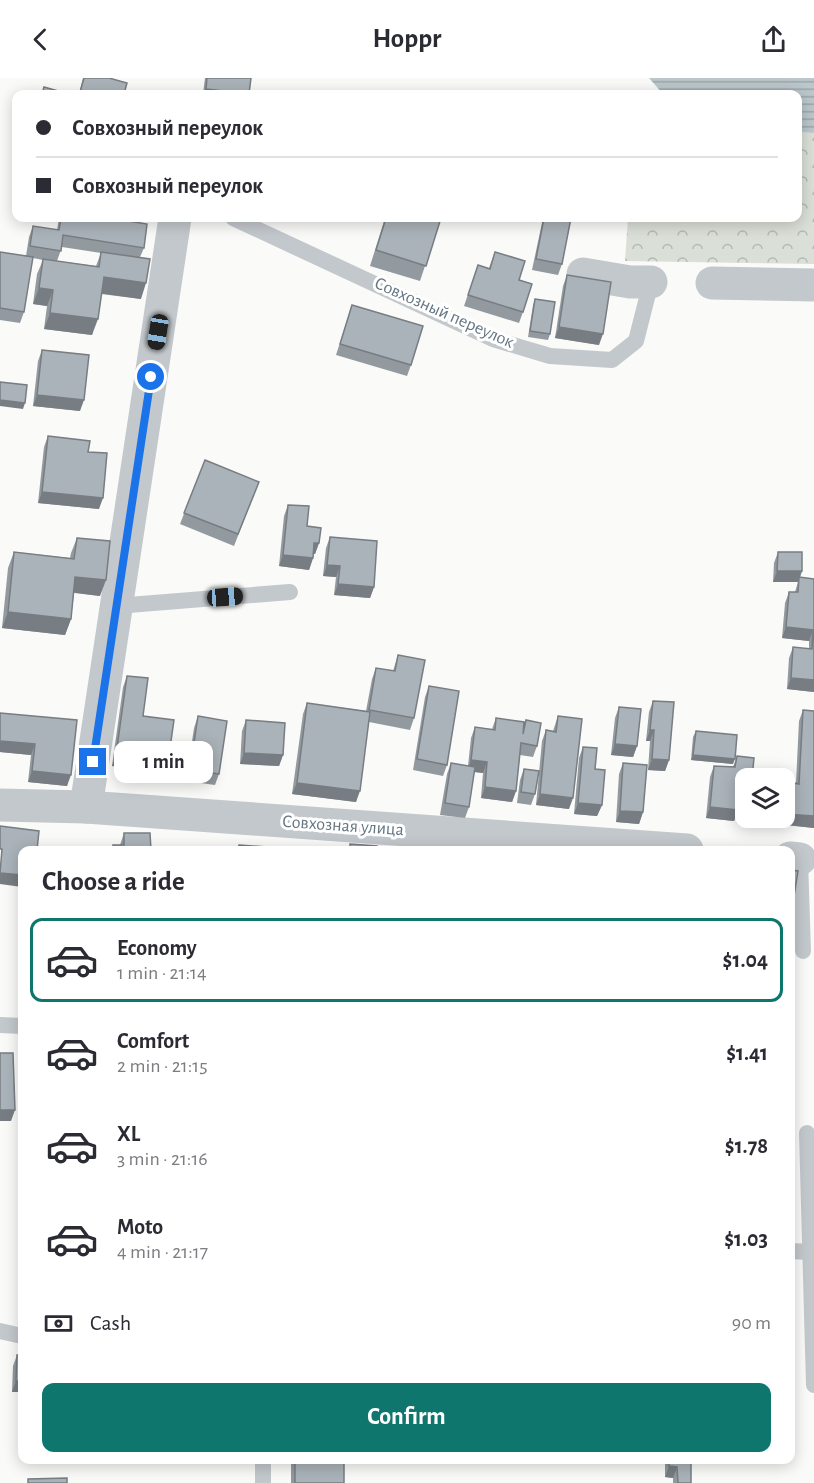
<!DOCTYPE html>
<html lang="en">
<head>
<meta charset="utf-8">
<style>
  body { margin:0; font-family:"Alegreya Sans",sans-serif; background:#f2f2f3; color:#2b2b33; height:100vh; display:flex; flex-direction:column; font-size:22px; white-space:nowrap }
  * { box-sizing:border-box; margin:0 }
  p { font-size:20px; color:#7c7c81 }
  .icon { flex:none; width:33px; height:33px; fill:none; stroke:currentColor; stroke-width:2; stroke-linecap:round; stroke-linejoin:round }
  .map { position:relative; flex:1; overflow:hidden }
  .drawer { position:absolute; left:18px; top:768px; width:777px; height:618px; display:flex; flex-direction:column; background:#fff; border-radius:12px; box-shadow:0 3px 15px #0003 }
  .drawer>* { flex:none }
  .hud { position:absolute; left:12px; top:12px; width:790px; height:132px; border-radius:12px; box-shadow:0 3px 15px #0003; display:grid; align-content:center; height:132px; padding:0 24px; background:#fff }
  .fabs { position:absolute; left:735px; top:690px; display:grid; gap:12px }
  .fabs a { display:grid; place-items:center; width:60px; height:60px; border-radius:12px; background:#fff; box-shadow:0 3px 15px #0003; font-size:30px }
  .end { position:absolute; width:27px; height:27px; margin:-14px; border:8px solid #1a73e8; background:#fff; box-shadow:0 0 0 3px #fff }
  .from { border-radius:50% }
  .bubble { position:absolute; height:42px; border-radius:12px; background:#fff; box-shadow:0 3px 15px #0003; font-size:20px; font-weight:700; line-height:42px; text-align:center }
  .car { position:absolute; width:18px; height:36px; margin:-18px -9px; border-radius:8px; box-shadow:0 0 4px 2px #0007; background:linear-gradient(#222 24%,#8ab4d8 0 40%,#222 0 76%,#8ab4d8 0 86%,#222 0) }
  .hud b { display:flex; align-items:center; gap:21px; height:57px; font-size:22px }
  .hud b+b { border-top:2px solid #e1e1e2 }
  .hud i { width:15px; height:15px; background:#2b2b33 }
  ul { padding:0; list-style:none }
  li { display:flex; align-items:center; gap:18px; height:84px; margin:0 12px 9px; padding:0 12px; border:3px solid transparent; border-radius:12px }
  li div { flex:1 }
  li b { display:block; font-size:22px }
  li em { font-style:normal; font-weight:700 }
  li.on { border-color:#0f766e }
  li>.icon { width:54px; height:54px; stroke-width:1.5 }
  h2 { padding:0 24px; font-size:27px; line-height:72px }
  .pay { display:flex; align-items:center; gap:15px; height:66px; padding:0 24px; font-size:22px }
  .pay p { margin-inline-start:auto }
  .button { display:flex; gap:12px; margin-top:auto; padding:12px 24px }
  .button a { flex:1; height:69px; border-radius:12px; background:#0f766e; color:#fff; font-size:24px; font-weight:700; line-height:69px; text-align:center }
  header { display:flex; justify-content:space-between; align-items:center; height:78px; padding:0 24px; background:#fff; font-size:27px; font-weight:700 }
  .map>svg:first-child { display:block }
</style>
</head>
<body>
<header><svg class="icon" aria-label="back" viewBox="0 0 24 24"><path d="M15 5l-7 7 7 7"/></svg>Hoppr<svg class="icon" aria-label="share" viewBox="0 0 24 24"><path d="M12 15V3M7 8l5-5 5 5M5 13v7h14v-7"/></svg></header>
<div class="map">
<svg width="814" height="1405" viewBox="0 0 814 1405">
  <defs>
    <pattern id="forest-crowns" width="20" height="18" patternUnits="userSpaceOnUse" patternTransform="scale(1.5)"><rect width="20" height="18" fill="#dadfd7"/><path d="M2 6a3 3 0 1 1 6 0M12 15a3 3 0 1 1 6 0" fill="none" stroke="#b4b9b4"/></pattern>
    <pattern id="water-rules" width="6" height="5" patternUnits="userSpaceOnUse" patternTransform="scale(1.5)"><rect width="6" height="5" fill="#bbc7cb"/><path d="M0 2.5h6" fill="none" stroke="#9ca6aa"/></pattern>
  </defs>
  <rect width="100%" height="100%" fill="#fafaf8"/>
  <!-- forest -->
  <path fill="url(#forest-crowns)" d="M798 54 814 55V186L625 183 628 140H798Z"/>
  <!-- water -->
  <path fill="url(#water-rules)" d="M649 0H814V55L798 54V16H663Z"/>
  <g fill="none" stroke-linecap="round" stroke-linejoin="round">
    <!-- service -->
    <g stroke="#c3c8cc" stroke-width="16">
      <path d="M233 140 493 261 550 278 612 282 636 263 651 204"/>
      <path d="M116 528 290 514"/>
      <path d="M800 781 803 873"/>
      <path d="M0 947 22 948"/>
      <path d="M807 1055 814 1307"/>
      <path d="M790 1173 810 1174"/>
      <path d="M0 1253 22 1258"/>
      <path d="M263 1405V1382"/>
    </g>
    <!-- minor -->
    <g stroke="#c3c8cc" stroke-width="33">
      <path d="M583 196 630 204H651"/>
      <path d="M712 205 814 207"/>
      <path d="M0 727 86 729 687 772"/>
      <path d="M86 729 175 140"/>
      <path d="M790 780 800 781"/>
    </g>
  </g>
  <!-- wall -->
  <g fill="#929a9f" fill-rule="evenodd">
    <path d="M83 0H109L124 16H79Z"/>
    <path d="M205 0H251L248 16H203Z"/>
    <path d="M59 140H117V141L144 170 140 179 141 221 101 216 92 257 44 251 47 228 33 226 37 196 43 182 33 180 24 234 20 245 0 242V174L26 178 29 159 33 148 57 152ZM62 169 101 175 96 188 57 183Z"/>
    <path d="M385 140H441L420 203 370 188Z"/>
    <path d="M543 140H571L562 186 558 197 532 192Z"/>
    <path d="M495 174 519 202 523 234 519 245 464 228 478 187 489 190Z"/>
    <path d="M567 197 599 267 555 260 563 208Z"/>
    <path d="M535 221 550 256 548 262 528 259 533 227Z"/>
    <path d="M352 227 411 287 407 298 336 277Z"/>
    <path d="M42 272 80 333 33 328 38 283Z"/>
    <path d="M48 358 88 374 99 431 38 425 44 369Z"/>
    <path d="M205 382 259 404 234 468 180 446Z"/>
    <path d="M288 427 319 465 315 476H313V480L309 492 279 488 284 438Z"/>
    <path d="M330 459 374 509 370 520 334 517 336 499 323 498 326 470Z"/>
    <path d="M77 460 100 518 74 515 71 541 65 557 2 550 8 490 14 474 70 480 71 475Z"/>
    <path d="M778 474 802 493 800 499 814 501V614L787 611 789 580 793 569 809 571V563L782 560 785 525 789 514H795L798 504H773L774 485Z"/>
    <path d="M398 577 414 640 410 652 369 644 356 724 292 716 303 636 307 625 366 633 372 601 376 590 393 593Z"/>
    <path d="M127 598 143 638 168 684 164 695 112 688 123 609Z"/>
    <path d="M429 608 447 687 443 698 413 692 425 619Z"/>
    <path d="M653 623 669 682 665 693 648 692 650 663H646L649 634Z"/>
    <path d="M619 629 637 668 633 679 611 677 615 640Z"/>
    <path d="M803 632 814 750 777 746V740H784L796 705 799 643Z"/>
    <path d="M198 638 219 696 215 707 186 703 194 650Z"/>
    <path d="M558 638 569 731 536 727 542 663 546 652 553 653Z"/>
    <path d="M496 640 523 650 526 642 537 668 533 679 520 677 516 713 512 724 481 720 483 695 474 694 469 729 465 740 440 737 447 696 451 685 468 688 471 660 475 649 492 651Z"/>
    <path d="M77 642 67 708 28 704 31 677 0 674Z"/>
    <path d="M246 642 283 677 279 688 240 686 242 653Z"/>
    <path d="M696 653 733 686 691 682 693 659Z"/>
    <path d="M583 669 595 691 602 727 597 738 574 736 579 680Z"/>
    <path d="M737 678 746 700V715L740 714 738 732 734 743 706 740 710 699 714 688 733 689Z"/>
    <path d="M623 685 643 734 639 746 616 744 619 696Z"/>
    <path d="M524 691 535 716 531 727 517 725 520 702Z"/>
    <path d="M124 755 151 772H111L113 767H120Z"/>
    <path d="M17 1277H22V1314H12L13 1288Z"/>
    <rect x="291" y="1382" width="53" height="23"/>
    <path d="M665 1382H691V1405H673V1400L665 1399Z"/>
  </g>
  <!-- shaded-wall -->
  <g fill="#777d82">
    <path d="M206 11 248 16H204Z"/>
    <path d="M104 199 146 205 141 221 98 215Z"/>
    <path d="M39 210 53 212 47 228 33 226Z"/>
    <path d="M50 235 98 241 92 257 44 251Z"/>
    <path d="M559 249 603 256 599 267 555 260Z"/>
    <path d="M37 317 84 322 80 333 33 328Z"/>
    <path d="M0 322 25 325 23 331 0 328Z"/>
    <path d="M42 414 103 420 99 431 38 425Z"/>
    <path d="M314 465H319L315 476H310Z"/>
    <path d="M283 477 313 480 309 492 279 488Z"/>
    <path d="M327 487 340 488 336 499 323 498Z"/>
    <path d="M777 493H802L798 504H773Z"/>
    <path d="M75 499 106 502 100 518 70 514Z"/>
    <path d="M338 506 374 509 370 520 334 517Z"/>
    <path d="M8 534 71 541 65 557 2 550Z"/>
    <path d="M786 549 813 552 809 563 782 560Z"/>
    <path d="M791 600 814 602V614L787 611Z"/>
    <path d="M650 652H654L650 663H646Z"/>
    <path d="M0 663 35 666 31 677 0 674Z"/>
    <path d="M615 666 637 668 633 679 611 677Z"/>
    <path d="M244 675 283 677 279 688 240 686Z"/>
    <path d="M116 677 168 684 164 695 112 688Z"/>
    <path d="M693 677 735 681 733 686 691 682Z"/>
    <path d="M652 681 669 682 665 693 648 692Z"/>
    <path d="M471 682 487 684 483 695 467 693Z"/>
    <path d="M32 693 71 697 67 708 28 704Z"/>
    <path d="M742 703H746V715L738 714Z"/>
    <path d="M297 705 360 713 356 724 292 716Z"/>
    <path d="M485 709 516 713 512 724 481 720Z"/>
    <path d="M540 716 573 720 569 731 536 727Z"/>
    <path d="M578 725 602 727 597 738 574 736Z"/>
    <path d="M710 729 738 732 734 743 706 740Z"/>
    <path d="M620 733 643 734 639 746 616 744Z"/>
    <path d="M784 736 814 738V750L777 746 779 740H784Z"/>
    <path d="M0 795 22 797V809L0 806Z"/>
    <path d="M0 1032H15L11 1043H0Z"/>
    <path d="M16 1303H22V1314H12Z"/>
    <path d="M669 1388 677 1389 673 1400 665 1399Z"/>
  </g>
  <!-- building -->
  <g fill="#aab3b9" stroke="#777d82" stroke-width="1.5">
    <path d="M84 0H109L127 5 124 16H90L80 14Z"/>
    <path d="M207 0H251L249 16 206 11Z"/>
    <path d="M44 9 69 16H42Z"/>
    <path d="M61 140H117V141L147 146 144 170 63 157 61 173 30 168 33 148 59 152Z"/>
    <path d="M386 140H441L426 188 376 172Z"/>
    <path d="M544 140H571L562 186 536 181Z"/>
    <path d="M0 174 33 179 24 234 0 230Z"/>
    <path d="M101 174 150 181 146 205 104 199 98 241 50 235 53 212 39 210 43 181 99 189Z"/>
    <path d="M495 174 525 183 519 202 532 206 523 234 468 217 478 187 490 191Z"/>
    <path d="M567 197 611 204 603 256 559 249Z"/>
    <path d="M535 221 555 224 550 256 530 253Z"/>
    <path d="M352 227 423 248 411 287 340 266Z"/>
    <path d="M42 272 89 277 84 322 37 317Z"/>
    <path d="M0 304 27 307 25 325 0 322Z"/>
    <path d="M48 358 90 363 88 374 107 375 103 420 42 414Z"/>
    <path d="M205 382 259 404 238 456 184 435Z"/>
    <path d="M288 427 309 428 307 448 321 450 319 465H314L313 480 283 477Z"/>
    <path d="M330 459 377 463 374 509 338 506 340 488 327 487Z"/>
    <path d="M77 460 110 463 106 502 75 499 71 541 8 534 14 474 74 481Z"/>
    <path d="M778 474H802V493H777Z"/>
    <path d="M799 499 814 501V602L791 600 793 569 812 571 813 552 786 549 789 514H798Z"/>
    <path d="M398 577 425 582 414 640 369 632 376 590 395 593Z"/>
    <path d="M127 598 148 600 143 638 174 642 168 684 116 677Z"/>
    <path d="M429 608 459 613 447 687 417 681Z"/>
    <path d="M653 623 674 624 669 682 652 681 654 652H650Z"/>
    <path d="M307 625 370 634 360 713 297 705Z"/>
    <path d="M619 629 641 631 637 668 615 666Z"/>
    <path d="M803 632 814 633V738L784 736V703L799 706Z"/>
    <path d="M0 635 77 642 71 697 32 693 35 666 0 663Z"/>
    <path d="M198 638 227 643 219 696 190 692Z"/>
    <path d="M558 638 582 641 573 720 540 716 546 652 556 654Z"/>
    <path d="M496 640 524 644 523 656 526 642 541 645 537 668 521 665 516 713 485 709 487 684 471 682 475 649 495 652Z"/>
    <path d="M246 642 285 645 283 677 244 675Z"/>
    <path d="M696 653 737 657 735 681 693 677Z"/>
    <path d="M583 669 597 670 595 691 605 692 602 727 578 725Z"/>
    <path d="M737 678 754 680 752 700H746V703H742L738 732 710 729 714 688 735 689Z"/>
    <path d="M451 685 475 689 469 729 445 725Z"/>
    <path d="M623 685 647 687 643 734 620 733Z"/>
    <path d="M524 691 539 693 535 716 521 714Z"/>
    <path d="M0 748 39 753 37 772H22V797L0 795 2 771H0Z"/>
    <path d="M124 755H150L151 772H113V767H124Z"/>
    <path d="M350 766 377 768V772H350Z"/>
    <path d="M239 767 293 771V772H238Z"/>
    <path d="M790 792 798 793 790 843Z"/>
    <path d="M0 975H13L15 1032H0Z"/>
    <path d="M17 1277H22V1303H16Z"/>
    <rect x="295" y="1382" width="49" height="23"/>
    <path d="M669 1382H691V1405H678L677 1389 669 1388Z"/>
    <path d="M67 1400V1405H28V1401Z"/>
  </g>
  <g fill="none" stroke-linecap="round" stroke-linejoin="round">
    <!-- route -->
    <path stroke="#1a73e8" stroke-width="8" d="M93 684 151 299"/>
  </g>
  <g text-anchor="middle" dominant-baseline="central" stroke-width="6" stroke-linejoin="round" paint-order="stroke">
    <!-- street labels -->
    <g font-size="18" fill="#657683" stroke="#fff">
      <text transform="translate(444 235) rotate(24)">Совхозный переулок</text>
      <text transform="translate(343 748) rotate(4)">Совхозная улица</text>
    </g>
  </g>
</svg>
<div class="fabs">
<a><svg class="icon" aria-label="layers" viewBox="0 0 24 24"><path d="M12 4l9 5-9 5-9-5zM3 14l9 5 9-5"/></svg></a>
</div>
<i class="end from" style="left:151px;top:299px"></i>
<i class="end" style="left:93px;top:684px"></i>
<div class="bubble" style="left:114px;top:663px;width:99px">1 min</div>
<i class="car" style="left:158px;top:254px;rotate:189deg"></i>
<i class="car" style="left:225px;top:519px;rotate:86deg"></i>
<div class="hud">
<b><i class="from"></i>Совхозный переулок</b>
<b><i></i>Совхозный переулок</b>
</div>
<section class="drawer">
<h2>Choose a ride</h2>
<ul>
<li class="on"><svg class="icon" aria-label="car" viewBox="0 0 24 24"><path d="M5 17H2v-5l4-1 3-4h7l3 4 3 1v5h-3M9 17h6M6 11h13"/><circle cx="7" cy="17" r="2"/><circle cx="17" cy="17" r="2"/></svg><div><b>Economy</b><p>1 min · 21:14</p></div><em>$1.04</em></li>
<li><svg class="icon" aria-label="car" viewBox="0 0 24 24"><path d="M5 17H2v-5l4-1 3-4h7l3 4 3 1v5h-3M9 17h6M6 11h13"/><circle cx="7" cy="17" r="2"/><circle cx="17" cy="17" r="2"/></svg><div><b>Comfort</b><p>2 min · 21:15</p></div><em>$1.41</em></li>
<li><svg class="icon" aria-label="car" viewBox="0 0 24 24"><path d="M5 17H2v-5l4-1 3-4h7l3 4 3 1v5h-3M9 17h6M6 11h13"/><circle cx="7" cy="17" r="2"/><circle cx="17" cy="17" r="2"/></svg><div><b>XL</b><p>3 min · 21:16</p></div><em>$1.78</em></li>
<li><svg class="icon" aria-label="car" viewBox="0 0 24 24"><path d="M5 17H2v-5l4-1 3-4h7l3 4 3 1v5h-3M9 17h6M6 11h13"/><circle cx="7" cy="17" r="2"/><circle cx="17" cy="17" r="2"/></svg><div><b>Moto</b><p>4 min · 21:17</p></div><em>$1.03</em></li>
</ul>
<div class="pay"><svg class="icon" aria-label="cash" viewBox="0 0 24 24"><path d="M3 7h18v10H3z"/><circle cx="12" cy="12" r="2"/></svg>Cash<p>90 m</p></div>
<div class="button"><a>Confirm</a></div>
</section>
</div>
</body>
</html>
